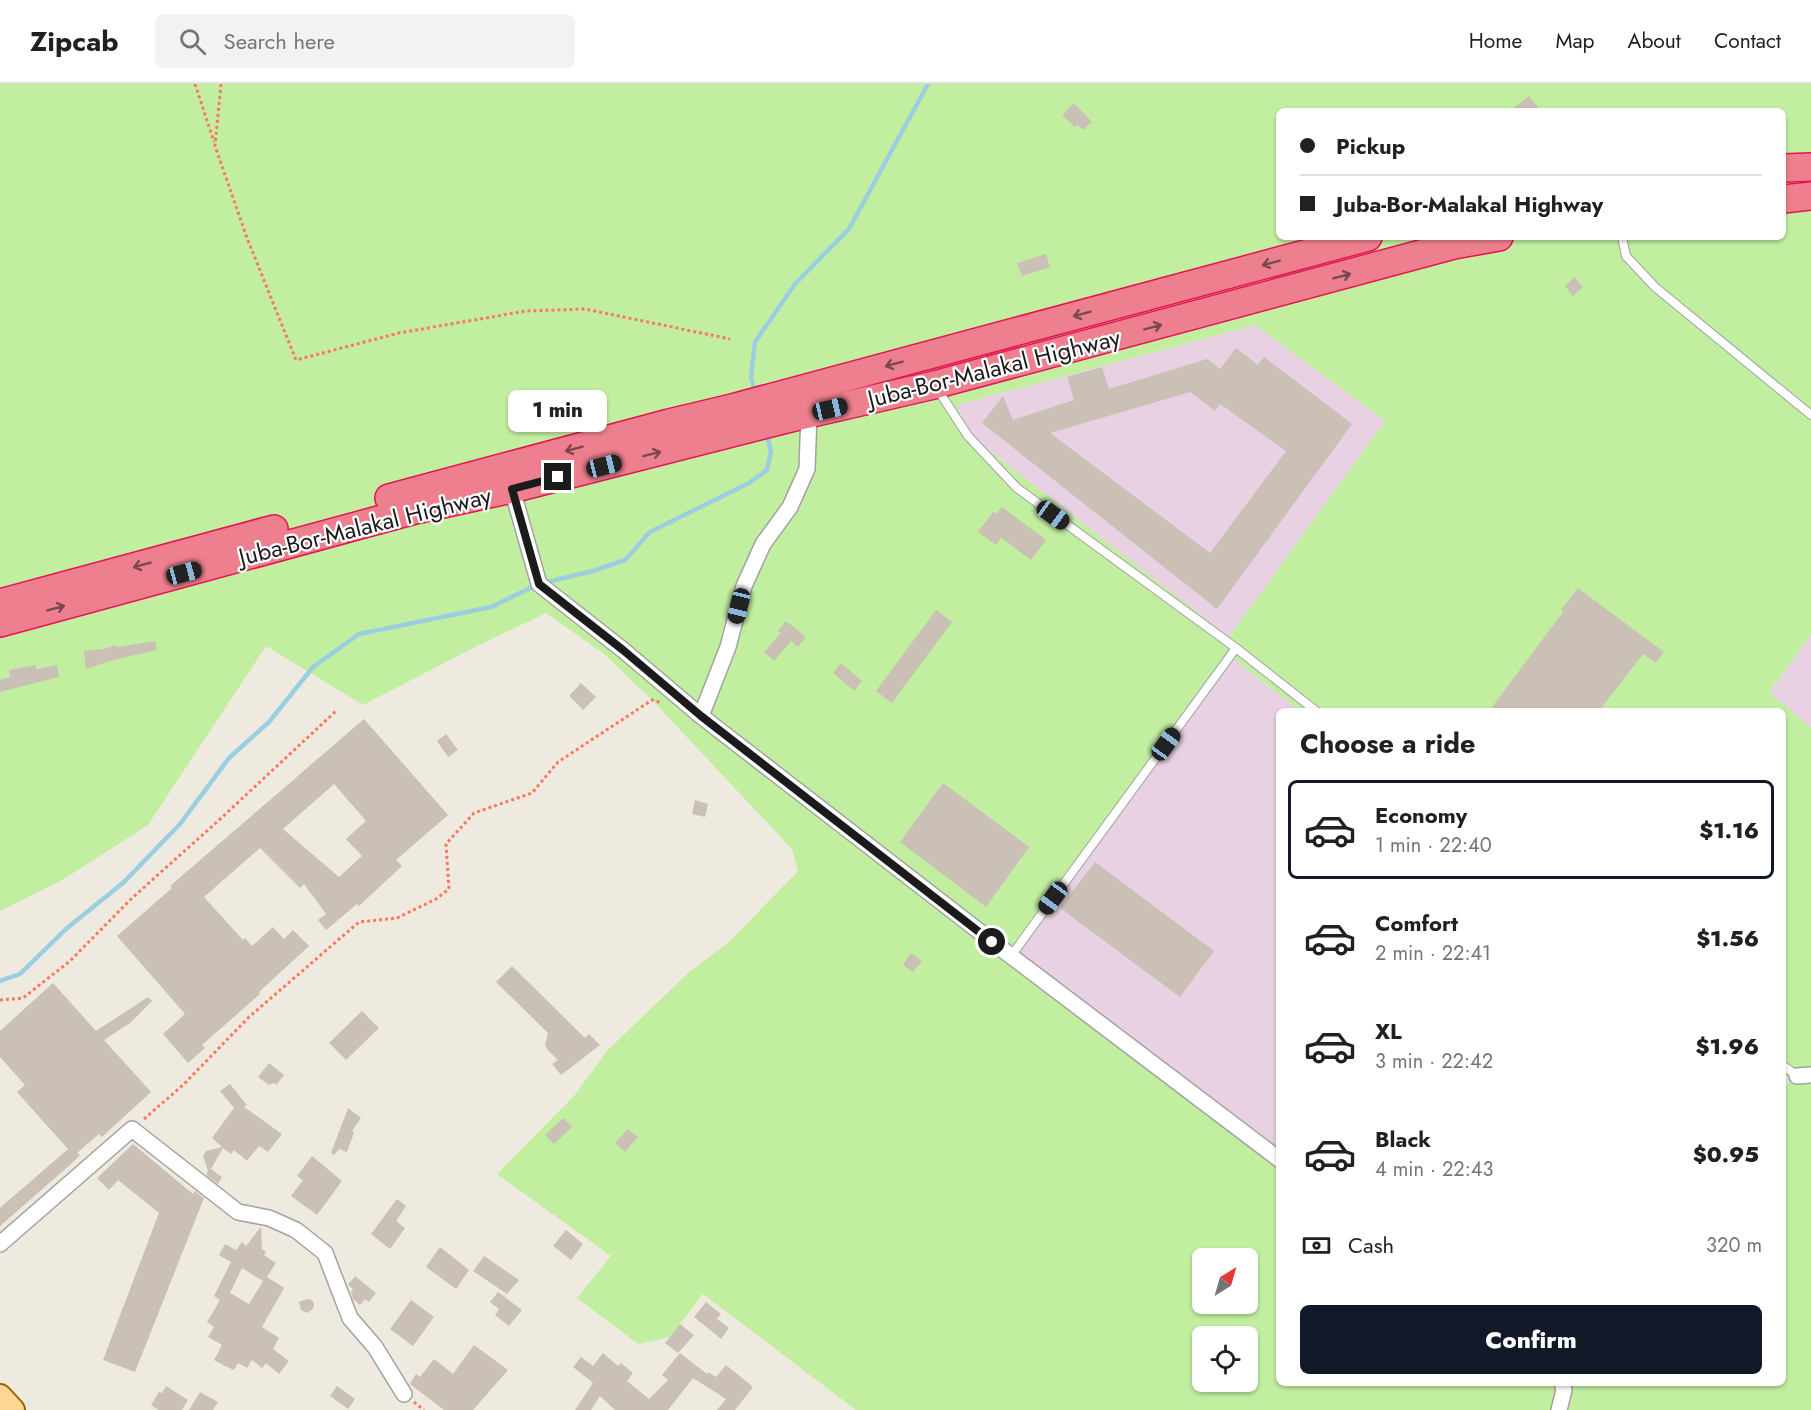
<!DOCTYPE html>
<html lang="en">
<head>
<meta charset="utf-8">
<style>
  body { margin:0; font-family:Jost,sans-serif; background:#f2f2f2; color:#202124; height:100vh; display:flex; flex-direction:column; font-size:22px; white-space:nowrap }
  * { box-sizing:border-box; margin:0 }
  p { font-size:20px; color:#757577 }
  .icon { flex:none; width:33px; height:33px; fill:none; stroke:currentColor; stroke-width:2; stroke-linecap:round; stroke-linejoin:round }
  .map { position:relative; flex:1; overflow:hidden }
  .side { position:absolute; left:1276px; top:624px; width:510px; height:678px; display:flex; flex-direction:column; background:#fff; border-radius:9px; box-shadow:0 2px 4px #0004 }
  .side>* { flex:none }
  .top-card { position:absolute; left:1276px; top:24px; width:510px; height:132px; border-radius:9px; box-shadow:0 2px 4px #0004; display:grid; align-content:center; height:132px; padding:0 24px; background:#fff }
  .needle { width:39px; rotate:37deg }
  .buttons { position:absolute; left:1192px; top:1164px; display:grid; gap:12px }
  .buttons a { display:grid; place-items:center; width:66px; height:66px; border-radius:9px; background:#fff; box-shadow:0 2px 4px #0004; font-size:30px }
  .end { position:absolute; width:27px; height:27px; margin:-14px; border:8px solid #1b1b1b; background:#fff; box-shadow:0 0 0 3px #fff }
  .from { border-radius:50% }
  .bubble { position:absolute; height:42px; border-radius:9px; background:#fff; box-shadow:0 2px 4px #0004; font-size:20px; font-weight:800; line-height:42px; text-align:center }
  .car { position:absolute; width:18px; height:36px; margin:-18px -9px; border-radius:8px; box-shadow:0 0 4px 2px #0007; background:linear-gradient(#222 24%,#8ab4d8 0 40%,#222 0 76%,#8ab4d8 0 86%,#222 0) }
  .top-card b { display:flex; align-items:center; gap:21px; height:57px; font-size:22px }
  .top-card b+b { border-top:2px solid #e0e0e0 }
  .top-card i { width:15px; height:15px; background:#202124 }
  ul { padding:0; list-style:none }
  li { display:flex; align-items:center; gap:18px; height:99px; margin:0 12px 9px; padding:0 12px; border:3px solid transparent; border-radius:9px }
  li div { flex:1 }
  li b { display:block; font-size:22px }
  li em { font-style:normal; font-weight:800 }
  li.selected { border-color:#111827 }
  li>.icon { width:54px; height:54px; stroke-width:1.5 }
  h2 { padding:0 24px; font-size:27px; line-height:72px }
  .pay { display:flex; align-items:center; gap:15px; height:66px; padding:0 24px; font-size:22px }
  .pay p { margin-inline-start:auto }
  .cta { display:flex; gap:12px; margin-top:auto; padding:12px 24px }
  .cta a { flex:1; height:69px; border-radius:9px; background:#111827; color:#fff; font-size:24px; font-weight:800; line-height:69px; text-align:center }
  header { display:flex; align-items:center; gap:36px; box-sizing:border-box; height:84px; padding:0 30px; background:#fff; border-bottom:2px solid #e0e0e0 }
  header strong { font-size:28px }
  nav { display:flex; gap:33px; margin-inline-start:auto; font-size:21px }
  .search { width:420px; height:54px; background:#f2f2f2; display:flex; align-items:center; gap:15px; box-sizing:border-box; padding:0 21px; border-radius:9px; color:#757577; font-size:22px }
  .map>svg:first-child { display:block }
</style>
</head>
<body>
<header>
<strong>Zipcab</strong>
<div class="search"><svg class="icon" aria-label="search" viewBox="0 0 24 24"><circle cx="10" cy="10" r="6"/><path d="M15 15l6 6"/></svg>Search here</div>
<nav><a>Home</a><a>Map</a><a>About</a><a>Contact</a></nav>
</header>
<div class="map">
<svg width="1811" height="1326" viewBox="0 0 1811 1326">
  <rect width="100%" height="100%" fill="#eeeadf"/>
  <!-- industrial -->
  <g fill="#e8d1e2">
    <path d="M1255 241 1385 337 1229 554 969 351 957 321Z"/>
    <path d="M1811 551V644L1769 609Z"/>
    <path d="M1234 575 1300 627H1280L1279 1067 1017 869Z"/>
  </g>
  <!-- grass -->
  <path fill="#c2eea0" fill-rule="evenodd" d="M0 0H1811V551L1769 608 1811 644V1326H856L703 1210 670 1253 638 1260 577 1214 611 1172 497 1090 574 1012 607 967 689 888 729 858 798 787 792 765 652 616 603 569 546 529 473 564 363 621 266 562 148 741 64 795 0 827ZM1280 27H1784V153H1280ZM1255 241 1385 337 1229 553 969 351 957 321ZM1234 575 1300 627H1784V990L1791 995 1784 1005V1299H1280L1279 1067 1017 869ZM1203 1174H1248V1220H1203ZM1203 1252H1248V1298H1203Z"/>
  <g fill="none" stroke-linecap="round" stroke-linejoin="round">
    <!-- stream -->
    <g stroke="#9bcee0" stroke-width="4.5">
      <path d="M755 308 751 293 755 258 795 200 849 145 928 0"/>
      <path d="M0 897 20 890 66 845 124 798 180 740 229 674 269 638 313 583 359 550 491 523 539 500 593 487 625 476 650 448 749 399 767 386 771 367 766 348"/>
    </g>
  </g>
  <!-- building -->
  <g fill="#cac0b6" fill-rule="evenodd">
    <path d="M1529 12 1541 27H1510Z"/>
    <path d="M1074 19 1092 38 1083 46 1078 41 1075 43 1062 31Z"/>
    <path d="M1046 170 1050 183 1022 192 1017 179Z"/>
    <path d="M1575 193 1583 203 1573 212 1565 202Z"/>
    <path d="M1236 264 1258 281 1264 273 1352 340 1217 525 982 339 1003 312 1013 336 1074 316 1067 293 1102 283 1109 305 1207 275 1220 285ZM1190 308 1215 327 1220 320 1286 367 1210 469 1050 349Z"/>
    <path d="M1002 423 1046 456 1031 476 1001 454 996 461 978 448 993 428 996 430Z"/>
    <path d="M1578 504 1664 568 1656 579 1643 570 1599 627H1489L1563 528 1561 526Z"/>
    <path d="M936 526 952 538 892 619 876 607Z"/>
    <path d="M786 537 806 553 798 563 791 557 774 577 764 568 781 549 778 547Z"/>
    <path d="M155 557 157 566 113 576 86 585 84 567 103 565 116 561 117 563Z"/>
    <path d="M841 579 862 597 854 607 833 589Z"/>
    <path d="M36 581V585L57 581 59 593 0 608V596L10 593 9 586Z"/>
    <path d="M581 599 596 613 583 626 569 612Z"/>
    <path d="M364 635 448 731 396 776 402 782 359 822 357 820 326 846 318 836 326 830 304 800 300 804 260 764 204 813 243 856 245 854 252 862 273 843 284 855 293 846 309 862 259 908 260 910 202 961 205 964 188 979 163 950 185 930 117 852 172 804 170 802ZM334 700 366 737 346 755 362 772 339 793 283 745Z"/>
    <path d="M446 650 458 666 448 673 437 657Z"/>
    <path d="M943 699 1029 763 986 823 900 758Z"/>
    <path d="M695 716 708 720 705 733 692 730Z"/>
    <path d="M1095 778 1214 867 1180 913 1060 824Z"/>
    <path d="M911 869 922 877 913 888 903 881Z"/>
    <path d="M512 882 585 954 589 950 600 961 561 991 552 980 558 976 547 965 545 961 548 949 496 898Z"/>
    <path d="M53 899 96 947 148 913 152 917 130 939 104 956 151 1008 102 1053 99 1050 77 1069 80 1071 70 1081 0 1142V1124L68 1065 17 1008 25 1001 0 973V947Z"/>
    <path d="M362 927 379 944 346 976 329 959Z"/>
    <path d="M269 979 284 991 276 1001 274 999 269 1001 258 993Z"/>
    <path d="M230 1000 247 1021 244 1023 282 1050 268 1068 259 1062 247 1077 234 1066 231 1070 223 1064 211 1085 222 1093 218 1100 206 1091 208 1087 203 1072 206 1067 222 1063 212 1054 234 1024 220 1007Z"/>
    <path d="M348 1024 361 1034 352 1047 354 1049 347 1068 339 1065 334 1071 331 1069Z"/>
    <path d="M563 1034 572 1043 554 1060 545 1051Z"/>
    <path d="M628 1045 638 1053 625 1068 615 1059Z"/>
    <path d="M133 1060 193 1110 195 1107 204 1114 135 1288 103 1276 159 1129 118 1096 109 1106 97 1094Z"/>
    <path d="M312 1072 342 1097 317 1131 291 1112 303 1096 297 1092Z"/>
    <path d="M397 1115 406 1122 396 1137 405 1144 390 1165 371 1150Z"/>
    <path d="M261 1143 262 1165 266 1168 264 1171 276 1179 267 1193 284 1204 262 1243 279 1254 273 1265 289 1277 279 1290 266 1279 262 1284 252 1276 247 1284 238 1279 234 1286 225 1282 214 1276 222 1261 208 1253 214 1243 207 1238 220 1216 214 1212 231 1178 219 1171 225 1160 236 1166 242 1158 246 1162ZM242 1184 263 1197 249 1220 230 1209Z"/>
    <path d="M566 1146 583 1160 571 1176 553 1162Z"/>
    <path d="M440 1163 469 1186 456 1205 426 1183Z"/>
    <path d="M484 1172 519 1196 507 1210 473 1187Z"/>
    <path d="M355 1192 376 1209 369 1218 365 1215 360 1221 353 1215 351 1208 353 1205 348 1201Z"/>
    <path d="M498 1208 522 1226 509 1242 495 1231 499 1225 490 1218Z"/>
    <path d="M307 1215 312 1216 314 1220 313 1225 307 1229 301 1226 299 1218Z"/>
    <path d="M411 1216 434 1233 413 1262 390 1245Z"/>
    <path d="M706 1218 721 1230 717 1235 729 1244 721 1255 694 1233Z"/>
    <path d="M680 1240 694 1251 678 1269 665 1259Z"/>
    <path d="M474 1261 508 1286 473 1326H444L410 1300 416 1290 420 1293 434 1275 453 1290Z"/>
    <path d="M603 1269 618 1282 621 1279 633 1289 627 1297 649 1315 668 1296 662 1291 680 1269 707 1290 708 1288 716 1293 726 1281 753 1303 735 1326H717L726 1315 693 1294 668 1326H615L600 1312 591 1326H575L593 1299 573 1283 581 1273 593 1282Z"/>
    <path d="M166 1302 188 1316 182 1326H159L151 1321 159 1308 162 1309Z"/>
    <path d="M337 1302 355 1315 348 1325 330 1312Z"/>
    <path d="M200 1308 218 1318 213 1326H189Z"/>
  </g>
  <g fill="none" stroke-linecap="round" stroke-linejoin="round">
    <defs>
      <g id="lane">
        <path d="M1622 153 1626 172 1655 203 1811 331"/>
        <path d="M938 306 968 352 1017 404 1236 564 1316 627"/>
        <path d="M1011 872 1236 564"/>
        <path d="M1784 982 1797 992"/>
      </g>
      <g id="street">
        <path d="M512 405 539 500 623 566 701 632 1011 872 1280 1076"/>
        <path d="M701 632 728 563 744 502 763 460 790 423 807 385 809 330"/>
        <path d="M1797 992 1811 991"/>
        <path d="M0 1160 132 1045 238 1128 269 1134 296 1146 325 1169 350 1234 375 1263 404 1310"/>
        <path d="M1559 1326 1564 1306 1562 1299"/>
      </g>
      <path id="primary" d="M0 1312 13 1326"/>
      <g id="highway">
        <path d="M1784 84 1811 83"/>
        <path d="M1784 115 1811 112"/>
        <path d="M389 414 669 339 732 324 1368 153"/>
        <path d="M0 519 274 445"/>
        <path d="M0 539 415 426 512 405 791 334 934 301 1454 161 1499 153"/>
      </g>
    </defs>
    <!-- lane casing -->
    <use href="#lane" stroke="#a2a2a2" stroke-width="10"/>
    <!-- street casing -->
    <use href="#street" stroke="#a2a2a2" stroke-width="18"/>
    <!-- primary casing -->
    <use href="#primary" stroke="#936900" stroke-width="26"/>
    <!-- highway casing -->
    <use href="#highway" stroke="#e51452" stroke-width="30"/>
    <!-- path -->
    <g stroke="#ff7760" stroke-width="3" stroke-dasharray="3 3" stroke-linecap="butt">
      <path d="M195 0 214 58"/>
      <path d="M221 0 215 62 247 154 296 276 399 249 526 227 585 225 730 255"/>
      <path d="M0 916 23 914 70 877 131 815 217 738 336 627"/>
      <path d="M144 1035 183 1001 249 933 359 838 397 834 436 815 449 805 446 760 474 729 532 709 558 678 652 616 662 619"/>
      <path d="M414 1318 424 1326"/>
    </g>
    <!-- lane -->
    <use href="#lane" stroke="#fff" stroke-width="8"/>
    <!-- street -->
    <use href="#street" stroke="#fff" stroke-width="15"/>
    <!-- primary -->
    <use href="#primary" stroke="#ffd694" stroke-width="22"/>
    <!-- highway -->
    <use href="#highway" stroke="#ee7f8e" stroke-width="27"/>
  </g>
  <!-- one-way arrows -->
  <defs><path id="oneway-shaft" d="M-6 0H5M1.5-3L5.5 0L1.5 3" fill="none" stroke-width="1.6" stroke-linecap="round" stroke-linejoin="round" transform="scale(1.5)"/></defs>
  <g stroke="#7a484f">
    <use href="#oneway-shaft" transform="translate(1271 179) rotate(165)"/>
    <use href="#oneway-shaft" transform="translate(1342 192) rotate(-15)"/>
    <use href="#oneway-shaft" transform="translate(1082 230) rotate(165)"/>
    <use href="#oneway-shaft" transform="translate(1153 243) rotate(-15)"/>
    <use href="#oneway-shaft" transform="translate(894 280) rotate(165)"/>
    <use href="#oneway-shaft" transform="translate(574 365) rotate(165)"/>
    <use href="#oneway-shaft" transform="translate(652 370) rotate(-14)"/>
    <use href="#oneway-shaft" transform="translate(142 481) rotate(165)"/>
    <use href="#oneway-shaft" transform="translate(56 524) rotate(-15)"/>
  </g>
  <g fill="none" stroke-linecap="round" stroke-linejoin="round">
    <!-- route -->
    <path stroke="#1b1b1b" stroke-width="8" d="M558 393 512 405 539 500 623 566 701 632 992 858"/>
  </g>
  <g text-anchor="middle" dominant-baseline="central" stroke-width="4.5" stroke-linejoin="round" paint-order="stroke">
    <!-- street labels -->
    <g font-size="24" fill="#1b1b1b" stroke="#fff">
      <text transform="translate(994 284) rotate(-14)">Juba-Bor-Malakal Highway</text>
      <text transform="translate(365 442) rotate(-14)">Juba-Bor-Malakal Highway</text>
    </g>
  </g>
</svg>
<div class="buttons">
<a><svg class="needle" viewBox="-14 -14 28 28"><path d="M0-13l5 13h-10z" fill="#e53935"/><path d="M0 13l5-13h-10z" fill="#757577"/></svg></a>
<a><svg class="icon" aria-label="locate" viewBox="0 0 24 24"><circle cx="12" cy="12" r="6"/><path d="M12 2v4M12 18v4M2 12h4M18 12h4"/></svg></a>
</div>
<i class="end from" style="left:992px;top:858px"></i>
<i class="end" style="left:558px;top:393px"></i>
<div class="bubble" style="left:508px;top:306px;width:99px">1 min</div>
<i class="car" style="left:830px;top:325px;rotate:77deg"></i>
<i class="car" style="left:604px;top:382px;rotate:76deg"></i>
<i class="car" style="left:1053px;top:431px;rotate:126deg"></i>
<i class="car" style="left:184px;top:489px;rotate:75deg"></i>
<i class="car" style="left:739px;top:522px;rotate:194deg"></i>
<i class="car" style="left:1166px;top:660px;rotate:36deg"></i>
<i class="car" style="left:1053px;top:814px;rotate:216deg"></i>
<div class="top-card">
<b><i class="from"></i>Pickup</b>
<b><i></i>Juba-Bor-Malakal Highway</b>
</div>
<section class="side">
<h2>Choose a ride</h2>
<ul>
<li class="selected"><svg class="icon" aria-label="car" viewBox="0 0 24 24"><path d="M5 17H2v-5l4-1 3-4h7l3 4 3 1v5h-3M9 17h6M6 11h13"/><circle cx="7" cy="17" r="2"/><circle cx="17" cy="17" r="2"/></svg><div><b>Economy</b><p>1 min · 22:40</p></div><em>$1.16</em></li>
<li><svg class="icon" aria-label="car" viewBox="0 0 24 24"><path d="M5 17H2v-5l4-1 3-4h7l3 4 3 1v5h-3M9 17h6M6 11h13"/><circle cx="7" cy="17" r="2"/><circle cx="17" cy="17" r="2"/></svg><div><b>Comfort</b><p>2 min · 22:41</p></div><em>$1.56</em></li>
<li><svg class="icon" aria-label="car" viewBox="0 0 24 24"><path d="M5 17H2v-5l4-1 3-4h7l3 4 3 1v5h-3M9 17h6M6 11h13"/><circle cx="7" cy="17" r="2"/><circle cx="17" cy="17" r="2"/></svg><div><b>XL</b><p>3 min · 22:42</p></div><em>$1.96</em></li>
<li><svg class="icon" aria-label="car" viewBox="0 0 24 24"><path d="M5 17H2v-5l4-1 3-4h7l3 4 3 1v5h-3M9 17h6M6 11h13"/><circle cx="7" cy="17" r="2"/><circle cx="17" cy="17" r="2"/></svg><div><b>Black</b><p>4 min · 22:43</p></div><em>$0.95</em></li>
</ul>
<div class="pay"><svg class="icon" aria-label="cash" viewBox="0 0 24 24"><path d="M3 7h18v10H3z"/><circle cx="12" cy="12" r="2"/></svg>Cash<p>320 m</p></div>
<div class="cta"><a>Confirm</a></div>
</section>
</div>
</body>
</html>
